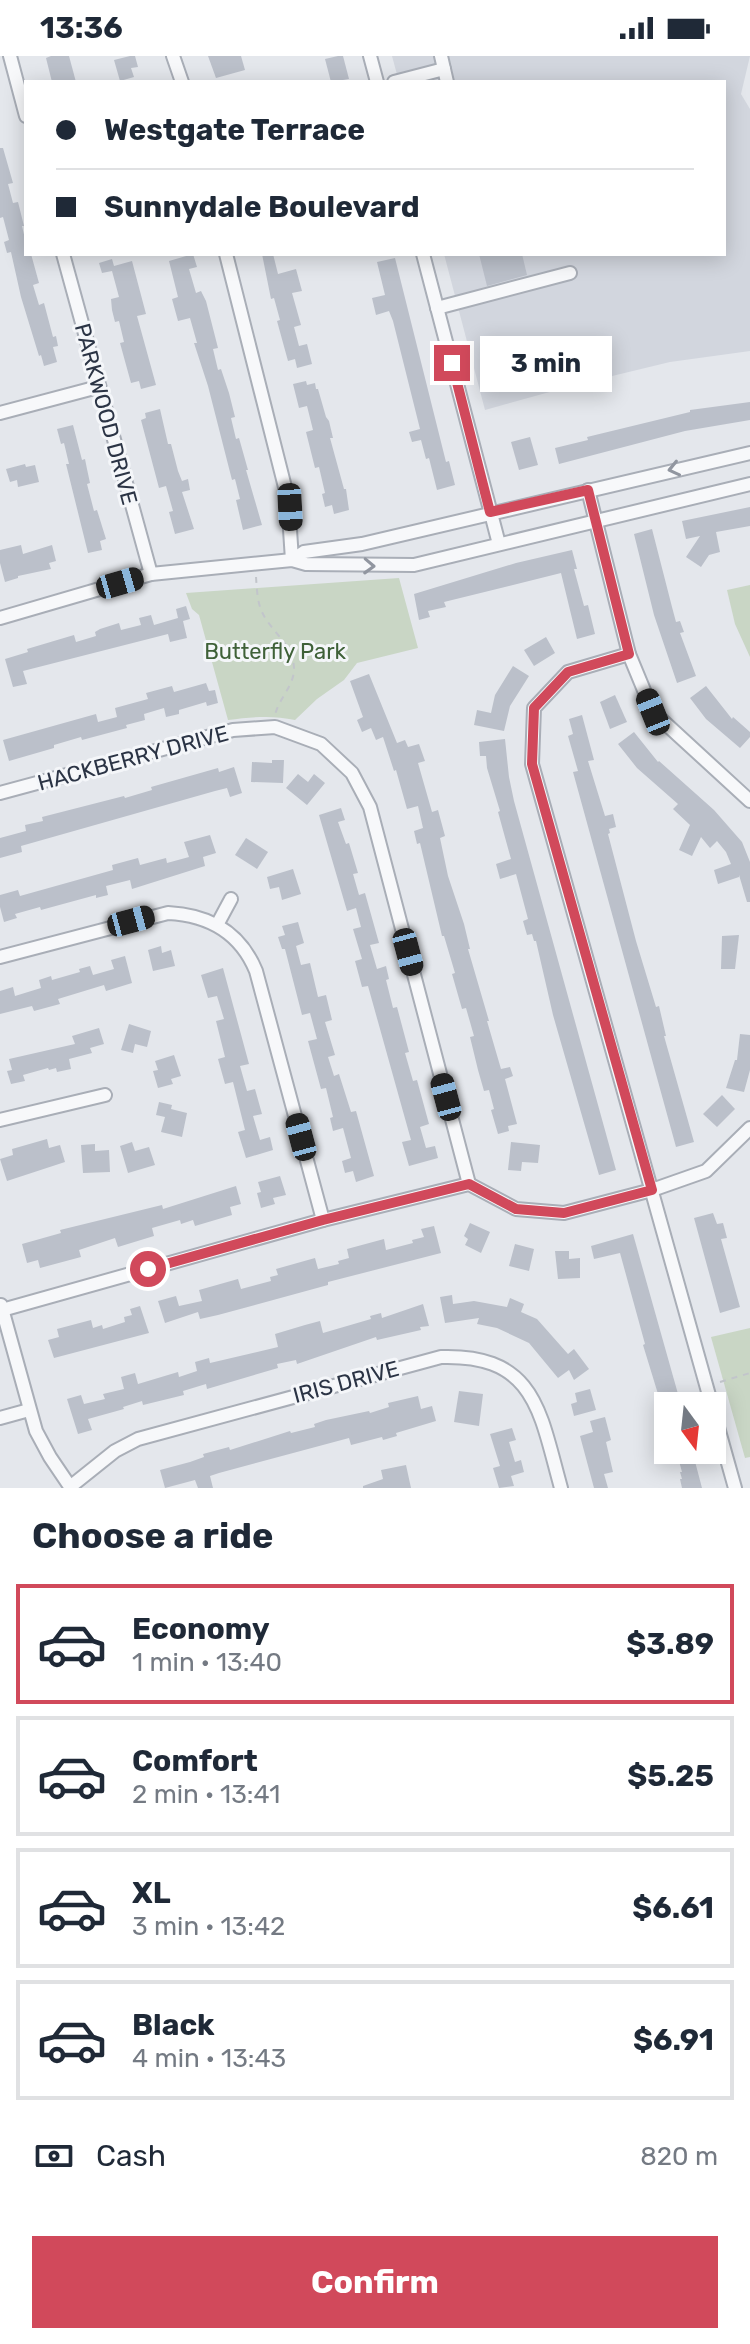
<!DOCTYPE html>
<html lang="en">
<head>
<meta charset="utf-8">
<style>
  body { margin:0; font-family:Rubik,sans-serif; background:#f6f6f7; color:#1f2937; height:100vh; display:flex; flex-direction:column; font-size:30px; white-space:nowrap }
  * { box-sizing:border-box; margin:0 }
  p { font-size:26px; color:#747a83 }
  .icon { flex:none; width:44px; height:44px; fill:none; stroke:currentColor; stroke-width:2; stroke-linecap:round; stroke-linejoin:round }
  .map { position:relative; height:1432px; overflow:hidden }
  .drawer { display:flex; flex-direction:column; background:#fff; flex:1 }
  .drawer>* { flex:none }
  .guide { position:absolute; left:24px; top:24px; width:702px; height:176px; border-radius:0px; box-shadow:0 4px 20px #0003; display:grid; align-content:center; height:176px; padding:0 32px; background:#fff }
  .needle { width:52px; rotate:165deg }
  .tools { position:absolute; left:654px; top:1336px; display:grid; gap:16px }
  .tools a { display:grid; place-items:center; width:72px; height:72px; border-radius:0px; background:#fff; box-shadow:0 4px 20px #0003; font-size:40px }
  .end { position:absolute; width:36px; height:36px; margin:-18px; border:10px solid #d1495b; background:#fff; box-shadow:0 0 0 4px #fff }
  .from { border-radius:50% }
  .bubble { position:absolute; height:56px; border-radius:0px; background:#fff; box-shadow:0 4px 20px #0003; font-size:26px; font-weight:700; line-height:56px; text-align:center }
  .car { position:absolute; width:24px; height:48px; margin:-24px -12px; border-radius:10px; box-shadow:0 0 6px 2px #0007; background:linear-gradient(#222 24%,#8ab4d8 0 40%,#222 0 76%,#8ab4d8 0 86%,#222 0) }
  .guide b { display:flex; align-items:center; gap:28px; height:76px; font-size:30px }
  .guide b+b { border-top:2px solid #e0e1e3 }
  .guide i { width:20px; height:20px; background:#1f2937 }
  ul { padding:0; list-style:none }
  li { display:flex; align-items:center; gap:24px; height:120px; margin:0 16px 12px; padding:0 16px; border:4px solid #e0e1e3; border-radius:0px }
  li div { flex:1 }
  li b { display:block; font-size:30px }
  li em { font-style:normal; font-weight:700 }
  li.selected { border-color:#d1495b }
  li>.icon { width:72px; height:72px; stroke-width:1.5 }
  h2 { padding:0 32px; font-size:36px; line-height:96px }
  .pay { display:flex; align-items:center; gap:20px; height:88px; padding:0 32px; font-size:30px }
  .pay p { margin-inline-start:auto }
  .cta { display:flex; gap:16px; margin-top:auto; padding:16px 32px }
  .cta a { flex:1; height:92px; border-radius:0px; background:#d1495b; color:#fff; font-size:32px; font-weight:700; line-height:92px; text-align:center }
  .status { display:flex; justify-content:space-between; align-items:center; height:56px; padding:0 40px; background:#fff; direction:ltr }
  .status svg { height:22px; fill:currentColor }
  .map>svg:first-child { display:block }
</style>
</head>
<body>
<div class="status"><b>13:36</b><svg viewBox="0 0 49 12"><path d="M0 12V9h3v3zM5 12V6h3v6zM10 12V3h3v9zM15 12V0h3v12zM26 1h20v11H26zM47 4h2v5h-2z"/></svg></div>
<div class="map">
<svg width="750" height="1432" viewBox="0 0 750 1432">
  <rect width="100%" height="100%" fill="#e4e7ec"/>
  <!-- built -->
  <path fill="#d2d6de" d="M392 0H750L741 38 750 53V295L670 306 575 329 485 354 444 198H724V26H399Z"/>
  <!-- green -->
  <g fill="#c9d6c5">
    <path d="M399 522 418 592 357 607 344 624 317 643 295 664C272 659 252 661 228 664L199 559 192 553 186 537Z"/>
    <path d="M750 529V601L735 568 727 534Z"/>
    <path d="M750 1272V1401L745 1402 711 1281Z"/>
  </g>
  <!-- building -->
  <g fill="#bbc0ca">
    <path d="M51 0H69L76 26H52L46 2Z"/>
    <path d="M130 0H135L138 11 131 12 134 21 120 25 114 4Z"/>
    <path d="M208 0H241L245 14 216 22Z"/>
    <path d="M338 0H343L349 23 331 26 325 3Z"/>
    <path d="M0 92H3L13 127 8 128 13 147 18 146 24 170H22L26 187V198H31L39 227 33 229 39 249 44 247 53 281 56 280 58 290 53 291 57 306 44 310 41 299 39 300 21 241 11 196 7 197 4 186 9 184 3 161 0 162Z"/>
    <path d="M193 198 197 211 189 213 196 237 201 235 206 245 218 292 213 293 218 314 221 313 229 337 235 361 231 362 236 383 239 382 248 414H246L262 469 243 474 236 444 240 443 235 423 232 424 208 330 194 287H197L190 262 178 265 172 243 178 241 169 205Z"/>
    <path d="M262 198H273L278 218 296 213 302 235 292 237 301 269 294 271 299 290 307 288 312 308 297 312 295 303 288 305 277 265 280 264 274 242 271 243Z"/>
    <path d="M479 198H522L527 219 487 230Z"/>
    <path d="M395 202 446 406 449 405 455 429 437 434 429 402 426 403 421 384 412 386 409 376 420 373 393 265 389 255 376 259 372 242 385 239 377 206Z"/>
    <path d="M112 203 114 210 132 205 146 258 137 260 156 329 141 333 139 325 131 327 120 287 124 286 119 265 115 266 112 254 111 243 119 241 112 215 102 217 99 207Z"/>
    <path d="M306 325 307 329 315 327 316 333H318L326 361 329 365 333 382H330L344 433H346L349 454 334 458 332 449 325 451 322 438 325 437 319 411 315 412 306 376 313 374 307 350 299 352 293 328Z"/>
    <path d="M750 346V364L685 375 559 408 555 392 588 384 587 381 690 356V354Z"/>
    <path d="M160 353 168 388H171L178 415 182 425 188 423 190 434 182 436 194 473 175 478 169 456 173 455 166 430 159 432 141 364 146 362 145 357Z"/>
    <path d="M73 369 82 404 85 403 87 413 90 427 87 428 94 455 97 454 106 483 100 485 102 494 88 497 66 408H69L64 387 61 388 57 373Z"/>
    <path d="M530 381 538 409 519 414 511 386Z"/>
    <path d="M25 408 26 411 35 409 39 426 18 431 17 424 10 426 6 413Z"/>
    <path d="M750 451V470L716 476 720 496 709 499 701 511 686 501 700 480 686 483 682 465Z"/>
    <path d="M652 473 672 551 676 566 680 565 684 576 680 577 696 620 677 627 654 559 634 478Z"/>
    <path d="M21 489 23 498 52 489 56 505 49 507 51 513 18 520V522L5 526 0 507V494Z"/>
    <path d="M572 494 577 513H574L584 550 588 549 595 578 577 583 561 517 444 546 446 551 428 555 430 561 419 564 414 538 516 507Z"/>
    <path d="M186 550 190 563 183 565 187 582 170 586 168 578 23 615 27 628 13 631 5 603 28 596 27 593 74 579 76 586 96 580 95 576 100 573 119 567 121 574 141 569 139 562 151 559 154 569 178 562 176 553Z"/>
    <path d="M546 581 555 597 534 610 524 594Z"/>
    <path d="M513 610 529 620 510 650 504 675 474 669 477 654 491 657 495 639Z"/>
    <path d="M369 618 397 687 405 684 408 691 419 688 425 705 418 707 432 756 438 754 445 780 440 782 448 820 464 868 470 893H468L489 965H487L501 1013 510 1011 513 1020 505 1023 517 1068 508 1070 509 1075 498 1078 491 1054 494 1053 489 1034 484 1035 478 1014 470 981 474 980 466 952 462 953 452 918 455 917 444 880H442L420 787 417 788 414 775 423 772 418 750 407 753 396 714 394 715 383 681 376 684 371 672 362 676 357 664 363 661 350 625Z"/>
    <path d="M206 627 209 635 215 634 218 647 207 650 206 646 179 654V658L166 661 164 652 144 658 145 664 126 669 127 672 82 684 81 681 54 689V692L9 705 3 684 96 658 98 666 117 661 115 652 148 643 146 637 172 630 174 636Z"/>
    <path d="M706 630 732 663 733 661 750 676V681L740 692 706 663 690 642Z"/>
    <path d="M615 639 627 666 610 673 600 646Z"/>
    <path d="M582 659 594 704 588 705 605 760 613 758 616 771 609 773 610 777 608 778 636 885 656 951 659 950 666 980H664L694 1086 676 1091 573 716 578 715 568 680 573 678 569 663Z"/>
    <path d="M634 676 658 706 659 705 714 754 742 786 750 806V846H747L739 819V821L718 828 714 814 731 808 726 796 717 785 710 792 701 781 692 800 679 794 690 769 673 753 678 748 637 712 618 688Z"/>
    <path d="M505 683 509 721 514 745 616 1114 599 1119 553 959 536 885H534L532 878 527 879 523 865 528 863 516 818 500 823 496 808 511 803 498 756 500 755 487 712 486 700H480L479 686Z"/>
    <path d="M272 704H284L283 727 251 726 252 706 272 707Z"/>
    <path d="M234 711 242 737 230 741 227 732 215 735 21 790 22 796 0 802V782L26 775 25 769 43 765 42 761 124 740 125 742 152 734 151 731 218 712 219 716Z"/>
    <path d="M298 718 308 726 314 718 325 727 307 749 286 732Z"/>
    <path d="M341 752 345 764 338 766 346 788 349 787 358 817 353 818 359 839 365 837 379 887 370 889 377 913 386 910 389 923 386 924 393 952 397 951 409 996 405 997 413 1025 417 1024 429 1068 420 1071 426 1092 435 1090 438 1102 409 1110 402 1086 411 1084 368 930 362 931 355 905 362 903 353 873 361 871 356 852 347 855 319 759Z"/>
    <path d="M210 779 216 797 203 801 205 810 132 833 130 824 106 830 108 839 96 842V839L41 854 40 851 15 858 17 862 4 866 0 851V839L18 834 20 840 113 814 112 809 138 802 140 809 166 802 167 807 189 801 184 786Z"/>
    <path d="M246 782 268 796 257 813 235 799Z"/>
    <path d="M293 813 301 838 282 844 279 831 270 833 267 821Z"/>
    <path d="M298 866 304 887 296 890 301 909 310 907 318 941 326 939 332 964 325 966 335 999 328 1001 334 1020 339 1018 351 1056 356 1055 374 1120 356 1126 353 1115 345 1117 342 1105 351 1102 343 1072 333 1075 330 1062 333 1061 326 1032 321 1033 308 985 317 983 310 957 302 959 285 893H282L278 881 285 879 282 870Z"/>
    <path d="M739 879 735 913H721L722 880Z"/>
    <path d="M161 890 162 897 171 894 175 910 153 915 148 894Z"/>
    <path d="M125 900 132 927 106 935 104 929 58 943 60 948 34 955 32 950 0 958V935L13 931 15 940 41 932 39 924 51 920 52 924 80 916 79 913 90 910 93 919 114 913 111 904Z"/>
    <path d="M223 912 249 1008 240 1010 247 1035 255 1033 262 1058 253 1060 260 1084 270 1081 273 1094 246 1102 238 1076 245 1074 233 1026 225 1028 218 1003 225 1001 216 965 224 963 217 940 208 942 201 919Z"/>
    <path d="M129 968 151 975 147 991 135 988 133 997 121 994Z"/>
    <path d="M99 972 104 988 90 992 92 997 69 1003 71 1013 57 1016 56 1012 49 1014 48 1012 23 1019 25 1025 11 1028 7 1015 12 1014 9 1003 75 988 72 980Z"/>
    <path d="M740 978 750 979V1014L744 1036 726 1032 735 1004H737Z"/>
    <path d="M174 999 181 1020 171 1023 173 1028 158 1032 153 1015 158 1014 155 1005Z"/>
    <path d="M722 1039 735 1053 717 1071 703 1058Z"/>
    <path d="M159 1046 172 1049 171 1053 187 1057 182 1081 161 1076 165 1061 156 1059Z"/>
    <path d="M47 1083 49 1092 60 1089 65 1106 7 1125 0 1103 13 1099 12 1093Z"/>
    <path d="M132 1086 135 1095 149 1091 155 1109 128 1117 120 1090Z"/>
    <path d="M511 1086 540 1089 538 1107 522 1106 521 1115 508 1114Z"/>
    <path d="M95 1088V1095L109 1094 110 1116 83 1117 81 1089Z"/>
    <path d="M280 1120 286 1139 273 1142 275 1148 261 1152 257 1137 261 1136 258 1126Z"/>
    <path d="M236 1130 241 1148 230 1151 232 1159 195 1170 193 1164 181 1168 180 1164 152 1172 154 1180 118 1191 115 1182 79 1194 81 1201 40 1212 38 1204 27 1207 22 1188 61 1177 60 1174 162 1149 163 1153Z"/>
    <path d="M713 1157 717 1168 723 1167 727 1182 721 1183 740 1251 720 1257 694 1162Z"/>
    <path d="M470 1167 490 1176 481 1197 465 1189 468 1183 464 1180Z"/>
    <path d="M434 1170 441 1197 328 1226V1229L218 1259 200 1263 198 1256 165 1267 158 1245 176 1240 179 1250 202 1245 199 1234 238 1223 241 1233 271 1225 270 1221 278 1219 276 1213 315 1202 318 1213 339 1208 338 1205 349 1202 347 1193 384 1183 386 1194 413 1187 412 1184 424 1181 421 1173Z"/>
    <path d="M633 1178 680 1345 662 1351 643 1289 645 1288 620 1197 594 1203 591 1190Z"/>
    <path d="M515 1188 534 1193 529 1215 509 1210Z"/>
    <path d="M555 1195H569V1203L580 1202V1222L558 1223Z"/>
    <path d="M452 1239 453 1248 474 1245 507 1251 510 1242 524 1248 521 1256 537 1263 568 1298 574 1293 589 1313 574 1324 569 1314 558 1322 529 1287 497 1272 477 1268 479 1262 445 1267 440 1241Z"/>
    <path d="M423 1248 429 1270 420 1271 421 1274 377 1284 376 1281 297 1308 296 1304 277 1308 278 1312 207 1333 206 1328 183 1335 184 1339 143 1349 142 1345 123 1351 124 1353 88 1363 92 1374 78 1378 67 1343 81 1339 84 1348 105 1343 103 1338 124 1333 121 1321 135 1317 138 1328 178 1316 179 1321 197 1315 195 1306 209 1302 210 1307 278 1291 275 1278 305 1269 320 1265 323 1277 371 1263 370 1260 381 1257 382 1262Z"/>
    <path d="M140 1250 149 1277 54 1302 48 1284 59 1281 57 1273 91 1264 93 1272 102 1269 103 1273 125 1266 124 1261 132 1259 130 1253Z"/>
    <path d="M590 1333 596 1354 574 1360 571 1348 577 1346 575 1337Z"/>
    <path d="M459 1335 483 1338 479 1370 454 1366Z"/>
    <path d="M418 1340 421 1353 432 1350 436 1365 396 1377 397 1380 383 1384 382 1381 351 1389 349 1382 219 1417 210 1420 213 1432H198L195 1424 165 1432 160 1414 190 1406 204 1401 203 1398 229 1391 230 1394 290 1375 291 1377 315 1371 314 1368 326 1364 369 1355 370 1357 389 1351 388 1347Z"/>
    <path d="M605 1361 611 1384 606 1386 613 1416 604 1418 608 1432H594L580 1380 593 1376 590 1365Z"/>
    <path d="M512 1372 516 1384 509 1386 515 1406 521 1404 524 1416 511 1420 514 1430 499 1432 493 1412 500 1410 490 1378Z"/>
    <path d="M676 1394H692L702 1432H682L680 1423H682L680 1416H682Z"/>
    <path d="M406 1409 411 1432H363V1430L383 1423 381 1414Z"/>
  </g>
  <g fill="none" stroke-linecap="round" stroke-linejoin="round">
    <defs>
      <g id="minor">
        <path d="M10 0 26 60"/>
        <path d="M173 0 182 26"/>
        <path d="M370 0 377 26"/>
        <path d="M441 0 447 26"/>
        <path d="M394 26 444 13"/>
        <path d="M63 198 151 518"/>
        <path d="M226 198 288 443 292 504"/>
        <path d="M423 198 499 488"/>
        <path d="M437 252 570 217"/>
        <path d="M0 357 98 331"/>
        <path d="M588 434 629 598 653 656 750 745"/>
        <path d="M292 504 304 496 362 488 750 397"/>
        <path d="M0 562 151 518 292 504 306 508 414 509 750 428"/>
        <path d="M629 598 568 616 534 652 532 708 735 1432"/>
        <path d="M0 737 233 674 275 671 321 688 352 717 370 751 469 1128"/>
        <path d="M217 869 231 843"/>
        <path d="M0 901 168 857C208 859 240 876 256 915L323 1164"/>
        <path d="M0 1064 105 1039"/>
        <path d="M1 1249 36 1375 50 1401 71 1432"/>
        <path d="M2 1254 323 1164 469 1128 516 1153 564 1157 652 1134 706 1115 750 1072"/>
        <path d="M0 1362 29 1354"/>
        <path d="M70 1431 115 1395 138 1383 441 1301C536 1298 540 1357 561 1432"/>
      </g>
    </defs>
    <!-- minor casing -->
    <use href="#minor" stroke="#a9aeb7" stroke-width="16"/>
    <!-- path -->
    <g stroke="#c2c5cb" stroke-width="2" stroke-dasharray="6 6" stroke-linecap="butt">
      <path d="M256 521C257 533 257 547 263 558 272 576 294 590 294 613 294 630 279 642 275 659"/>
      <path d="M720 1326 750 1317"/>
    </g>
    <!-- minor -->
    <use href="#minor" stroke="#f7f8fa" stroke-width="12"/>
  </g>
  <!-- one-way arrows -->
  <defs><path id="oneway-chevron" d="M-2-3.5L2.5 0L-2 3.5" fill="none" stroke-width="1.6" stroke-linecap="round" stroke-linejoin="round" transform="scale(2)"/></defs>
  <g stroke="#9196a0">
    <use href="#oneway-chevron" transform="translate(674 413) rotate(167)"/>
    <use href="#oneway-chevron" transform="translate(369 510) rotate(2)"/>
  </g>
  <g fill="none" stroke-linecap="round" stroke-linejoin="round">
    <!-- route -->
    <path stroke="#d1495b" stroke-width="10" d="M148 1213 323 1164 469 1128 516 1153 564 1157 652 1134 532 708 534 652 568 616 629 598 588 434 490 456 452 307"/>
  </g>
  <g text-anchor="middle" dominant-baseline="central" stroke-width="6" stroke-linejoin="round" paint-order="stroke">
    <!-- street labels -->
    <g font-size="22" fill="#2b3445" stroke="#f4f6f9">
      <text transform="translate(106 358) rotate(75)">PARKWOOD DRIVE</text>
      <text transform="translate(133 702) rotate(-15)">HACKBERRY DRIVE</text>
      <text transform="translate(346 1326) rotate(-15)">IRIS DRIVE</text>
    </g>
    <!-- park labels -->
    <g font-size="22" fill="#3f6138" stroke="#f4f6f9">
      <text x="275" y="595">Butterfly Park</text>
    </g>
  </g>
</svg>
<div class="tools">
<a><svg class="needle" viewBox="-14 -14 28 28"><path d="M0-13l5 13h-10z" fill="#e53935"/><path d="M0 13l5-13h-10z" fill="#747a83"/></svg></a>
</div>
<i class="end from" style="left:148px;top:1213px"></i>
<i class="end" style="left:452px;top:307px"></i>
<div class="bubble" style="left:480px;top:280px;width:132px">3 min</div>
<i class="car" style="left:290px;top:451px;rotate:177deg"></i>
<i class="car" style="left:120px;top:527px;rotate:74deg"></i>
<i class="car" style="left:653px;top:656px;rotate:338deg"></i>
<i class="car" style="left:131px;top:865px;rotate:75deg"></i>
<i class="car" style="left:408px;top:896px;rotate:165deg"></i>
<i class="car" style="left:446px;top:1041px;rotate:345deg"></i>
<i class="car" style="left:301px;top:1081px;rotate:345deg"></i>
<div class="guide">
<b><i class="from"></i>Westgate Terrace</b>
<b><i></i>Sunnydale Boulevard</b>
</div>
</div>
<section class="drawer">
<h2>Choose a ride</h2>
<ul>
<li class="selected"><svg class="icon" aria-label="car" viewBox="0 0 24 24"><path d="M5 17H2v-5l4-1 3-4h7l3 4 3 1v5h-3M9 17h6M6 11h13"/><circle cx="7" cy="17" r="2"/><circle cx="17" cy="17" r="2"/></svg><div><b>Economy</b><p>1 min · 13:40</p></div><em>$3.89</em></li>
<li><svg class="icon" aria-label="car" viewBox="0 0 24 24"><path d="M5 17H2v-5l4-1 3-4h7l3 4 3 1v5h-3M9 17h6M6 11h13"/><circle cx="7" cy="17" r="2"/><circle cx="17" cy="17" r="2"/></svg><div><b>Comfort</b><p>2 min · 13:41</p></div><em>$5.25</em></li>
<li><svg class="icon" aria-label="car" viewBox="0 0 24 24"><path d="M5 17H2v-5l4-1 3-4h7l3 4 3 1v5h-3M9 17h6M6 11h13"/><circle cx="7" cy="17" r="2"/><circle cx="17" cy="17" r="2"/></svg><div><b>XL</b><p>3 min · 13:42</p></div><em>$6.61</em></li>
<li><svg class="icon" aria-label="car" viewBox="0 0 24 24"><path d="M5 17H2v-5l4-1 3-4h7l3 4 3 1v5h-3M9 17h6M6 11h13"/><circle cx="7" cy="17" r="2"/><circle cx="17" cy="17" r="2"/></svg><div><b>Black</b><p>4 min · 13:43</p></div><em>$6.91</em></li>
</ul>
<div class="pay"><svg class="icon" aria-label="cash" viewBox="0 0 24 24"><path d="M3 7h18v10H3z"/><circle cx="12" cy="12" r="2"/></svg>Cash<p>820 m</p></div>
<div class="cta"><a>Confirm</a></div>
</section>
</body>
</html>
